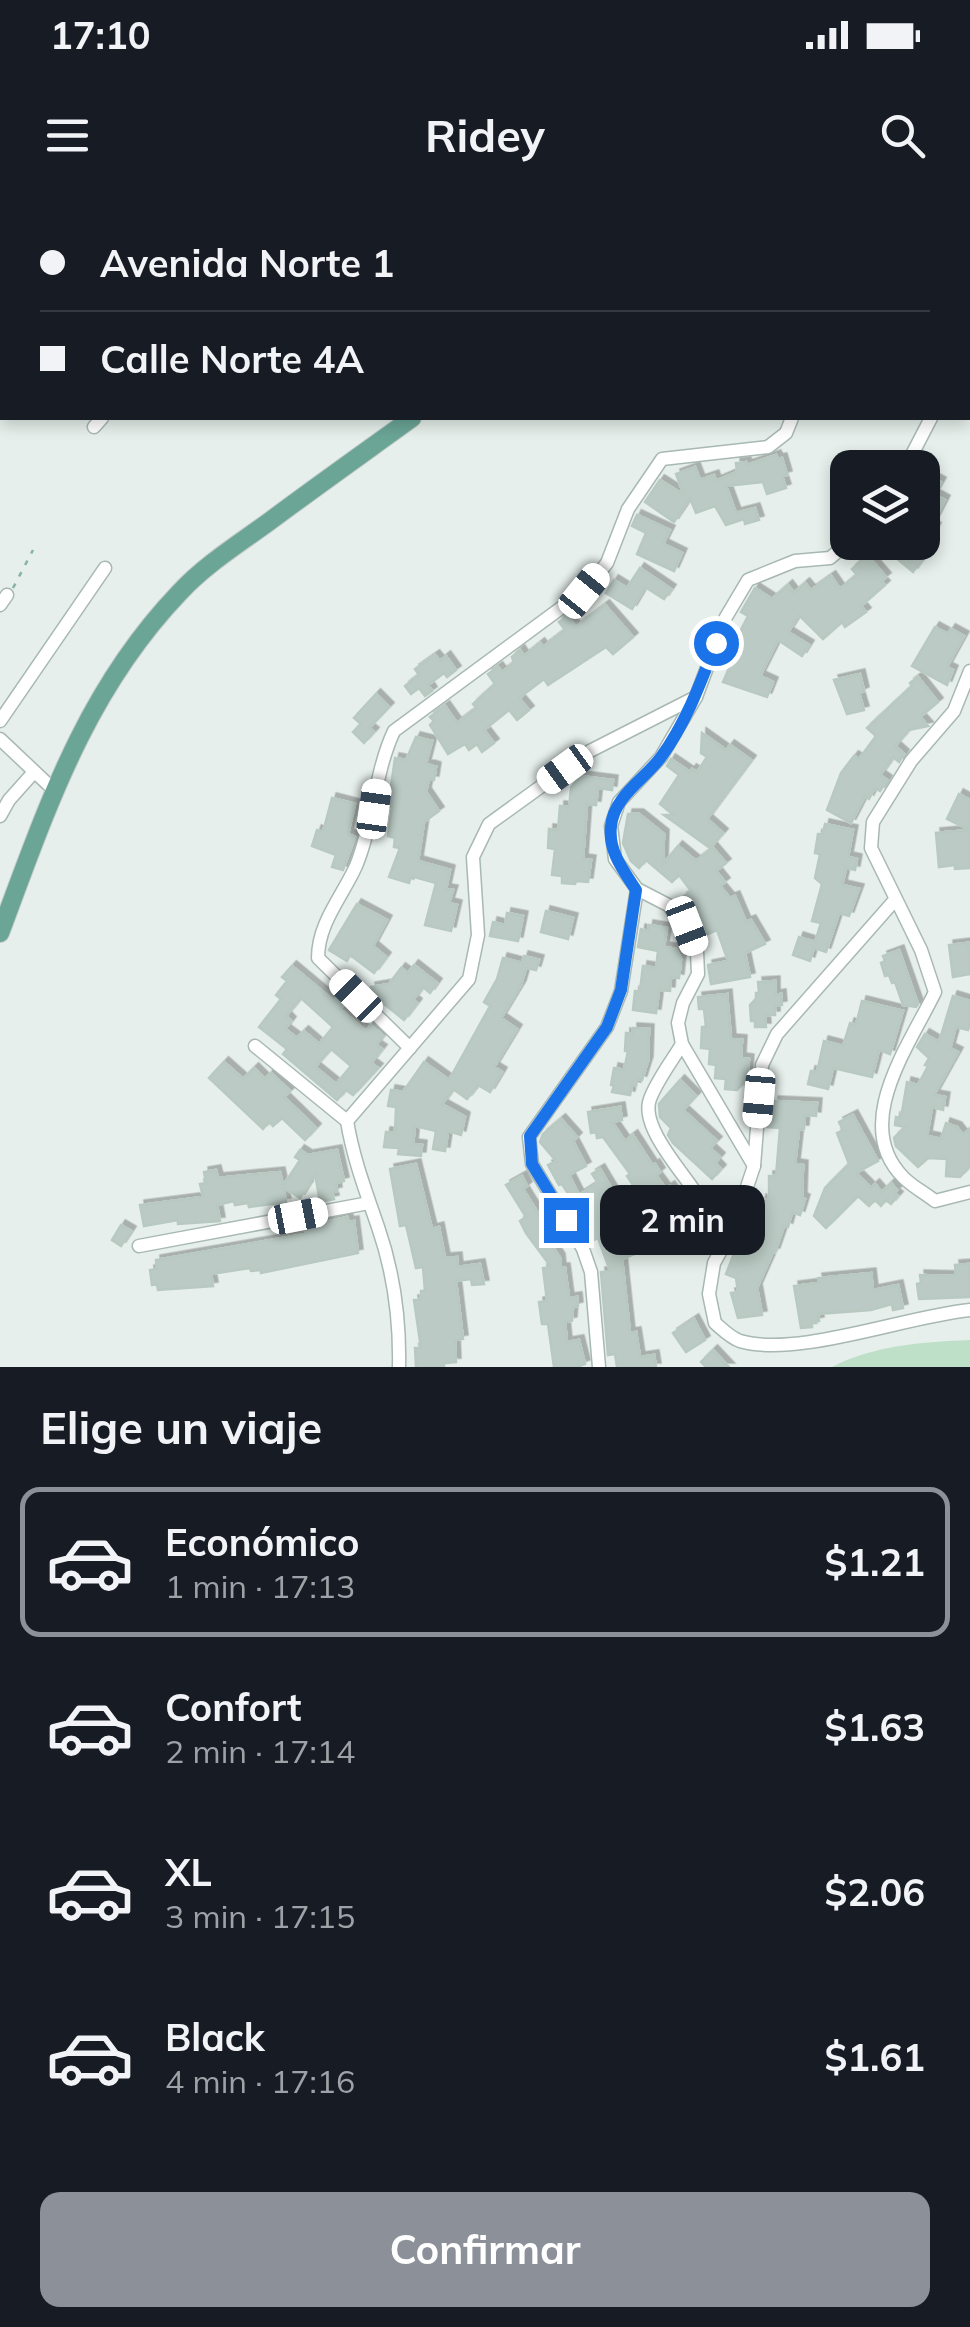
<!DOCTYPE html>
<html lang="es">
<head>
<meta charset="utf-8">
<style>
  body { margin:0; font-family:Mulish,sans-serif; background:#20242c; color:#f1f3f6; height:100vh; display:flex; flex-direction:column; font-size:38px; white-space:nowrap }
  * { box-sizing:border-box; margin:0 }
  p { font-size:32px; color:#9ea1a6 }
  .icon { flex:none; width:55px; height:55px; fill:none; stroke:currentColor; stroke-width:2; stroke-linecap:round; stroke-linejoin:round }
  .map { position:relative; height:1167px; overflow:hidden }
  .drawer { display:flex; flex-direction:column; background:#171b24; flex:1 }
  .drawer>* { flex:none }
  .top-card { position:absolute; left:0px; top:0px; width:970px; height:220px; box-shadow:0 5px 15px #0003; display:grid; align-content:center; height:220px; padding:0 40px; background:#171b24 }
  .controls { position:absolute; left:830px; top:250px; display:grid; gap:20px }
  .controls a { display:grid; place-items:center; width:110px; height:110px; border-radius:20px; background:#171b24; box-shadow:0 5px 15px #0003; font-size:50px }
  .end { position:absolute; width:45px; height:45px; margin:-22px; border:12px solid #1a73e8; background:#fff; box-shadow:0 0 0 5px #fff }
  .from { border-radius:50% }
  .bubble { position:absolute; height:70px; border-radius:20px; background:#171b24; box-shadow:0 5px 15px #0003; font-size:32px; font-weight:700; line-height:70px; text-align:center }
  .car { position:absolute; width:30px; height:60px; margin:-30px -15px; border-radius:12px; box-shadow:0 0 8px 2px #0007; background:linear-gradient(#fff 24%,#345 0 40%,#fff 0 76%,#345 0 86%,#fff 0) }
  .top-card b { display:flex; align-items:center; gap:35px; height:95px; font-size:38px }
  .top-card b+b { border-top:2px solid #363941 }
  .top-card i { width:25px; height:25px; background:#f1f3f6 }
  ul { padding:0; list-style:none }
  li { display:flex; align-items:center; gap:30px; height:150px; margin:0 20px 15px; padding:0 20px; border:5px solid transparent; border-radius:20px }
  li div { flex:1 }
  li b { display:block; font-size:38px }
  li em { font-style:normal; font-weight:700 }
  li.selected { border-color:#8c9099 }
  li>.icon { width:90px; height:90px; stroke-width:1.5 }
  h2 { padding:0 40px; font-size:45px; line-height:120px }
  .primary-button { display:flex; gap:20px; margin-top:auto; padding:20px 40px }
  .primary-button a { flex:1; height:115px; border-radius:20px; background:#8c9099; color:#fff; font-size:40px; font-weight:700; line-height:115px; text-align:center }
  .status { display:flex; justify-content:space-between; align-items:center; height:70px; padding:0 50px; background:#171b24; direction:ltr }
  .status svg { height:28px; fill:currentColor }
  header { display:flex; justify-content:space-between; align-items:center; height:130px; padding:0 40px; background:#171b24; font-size:45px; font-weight:700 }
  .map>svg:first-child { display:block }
</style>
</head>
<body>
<div class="status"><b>17:10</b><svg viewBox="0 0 49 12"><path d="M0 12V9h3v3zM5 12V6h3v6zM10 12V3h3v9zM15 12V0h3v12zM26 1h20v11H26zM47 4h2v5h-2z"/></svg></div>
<header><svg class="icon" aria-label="menu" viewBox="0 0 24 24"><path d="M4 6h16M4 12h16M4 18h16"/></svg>Ridey<svg class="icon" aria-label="search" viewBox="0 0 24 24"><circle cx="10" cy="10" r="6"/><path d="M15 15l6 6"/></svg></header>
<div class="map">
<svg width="970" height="1167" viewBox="0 0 970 1167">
  <defs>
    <filter id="shadow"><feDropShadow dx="4.5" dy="-4.5" stdDeviation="0" flood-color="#0004"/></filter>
  </defs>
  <rect width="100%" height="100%" fill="#e6efeb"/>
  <!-- green -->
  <path fill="#bfe0c8" d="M970 1140V1167H832C874 1145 924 1142 970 1140Z"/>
  <!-- building -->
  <g fill="#bbcac4" stroke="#b8c9c2" stroke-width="2.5" fill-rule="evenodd" filter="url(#shadow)">
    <path d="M776 255 778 259 782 258 787 275 782 276 786 288 767 294 763 282 726 286 736 313 755 308 759 320 745 324 744 319 726 325 715 306 696 313 690 298 674 322 645 302 660 280 684 295 676 274 695 267 700 280 714 275 716 281 737 272 736 263 746 262 747 265Z"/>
    <path d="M930 276 941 282 934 294 945 300 932 325 936 327 928 344 931 347 913 372 877 342H922V283L925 284Z"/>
    <path d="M637 315 670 330 663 344 682 353 674 371 637 354 646 333 632 326Z"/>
    <path d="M867 355 886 377 881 381 885 385 861 406 866 412 845 427 842 422 823 439 799 415 788 432 809 445 802 456 778 440 760 476 773 482 767 497 723 482 736 452 731 449 748 416 741 412 755 388 772 399 788 385 794 393 805 383 811 390 831 376 840 389 857 375 852 369Z"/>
    <path d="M640 368 671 389 664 399 645 387 632 409 606 393 614 380 627 388Z"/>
    <path d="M605 405 633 437 613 454 606 447 548 485 544 479 519 498 529 510 517 520 509 510 484 530 494 543 482 552 477 544 469 550 465 544 448 554 430 525 434 521 430 517 445 506 457 523 477 508 473 504 495 484 488 474 498 467 502 472 514 463 512 457 520 450 524 456 540 443 543 447 565 430 559 422 567 416 576 427Z"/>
    <path d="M935 427 948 434 951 429 964 436 947 467 953 470 947 485 912 466Z"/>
    <path d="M435 455 440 461 446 456 456 470 447 477 444 473 428 485 432 491 425 496 419 488 411 494 405 486 419 475 415 469Z"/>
    <path d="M860 474 864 491 859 493 864 510 847 514 834 480Z"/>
    <path d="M918 477 938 502 920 517 928 526 909 530 895 546 904 554 899 562 893 557 880 575 887 580 880 591 875 588 869 599 865 596 851 623 827 610 841 573 854 556 859 559 876 536 867 528 912 486 910 483Z"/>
    <path d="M376 494 389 507 369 528 374 532 364 543 353 532 361 524 354 518Z"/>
    <path d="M702 533 726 550 730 545 751 560 707 619 723 633 710 648 664 615H674L660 604 679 575 667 566 671 559 690 572 692 569 697 572 707 557 701 553Z"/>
    <path d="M416 537 432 541 426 564 436 567 434 580 429 579 426 592 439 611 424 622 418 661 450 670 446 689 453 690 449 703 457 705 451 731 425 725 436 683 411 676 409 683 389 677 400 648 394 647 395 638 388 636 392 607 383 606 386 593 390 594 395 558 406 560Z"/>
    <path d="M580 576 613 580 612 590 598 588 596 605 587 604 583 659 591 660 588 682 576 681 575 684 562 683V676L552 675 555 649 548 648 549 629 558 630 560 606 569 607 571 588Z"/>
    <path d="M959 594 970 600V668L955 669V665L939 667 936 633 970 630 947 619Z"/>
    <path d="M332 598 355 604 348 634 355 637 343 670 332 667 336 655 312 646 317 630 323 632Z"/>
    <path d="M628 614H639L664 634 663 664 678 646 696 661 713 648 726 663 716 671 725 682 720 686 730 698 735 696 746 722 751 720 765 744 745 753 750 777 711 784 708 765 728 761 717 730 708 734 696 706 692 709 683 697 691 691 679 675 672 682 646 660 639 668 631 661 623 643Z"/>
    <path d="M825 624 853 630 848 657 857 659 855 670 846 668 842 685 859 689 849 716 839 713 826 752 814 748 810 761 793 755 799 737 815 742 821 723 812 721 822 684 815 678 820 654 815 653 818 634H823Z"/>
    <path d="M357 704 387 720 373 746 386 757 374 773 350 755 347 761 329 750Z"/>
    <path d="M546 711 573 718 568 739 541 732Z"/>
    <path d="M507 713 523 716 518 741 490 736 493 722 505 725Z"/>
    <path d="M649 725 667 728 664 747 676 749 681 759 679 778 671 777 670 791 659 790 656 813 633 810 635 791H640L643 766 656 768 658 751 638 747 641 729 648 731Z"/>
    <path d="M968 743 970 774 953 777 949 745Z"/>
    <path d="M899 750 918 804 916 807 903 805 895 782 892 783 889 775 885 776 881 763 885 761 883 756Z"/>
    <path d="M524 756 539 760 536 770 526 768 521 785 501 818 517 829 494 867 502 872 490 892 478 885 467 899 453 889 442 904 465 917 461 935 448 931 445 951 433 949 436 931 415 926 413 944 422 945 421 956 398 954 399 948 384 947 386 932 395 933 396 907 388 906 391 890 403 892 424 862 449 880 490 806 484 802 497 779 503 758 522 763Z"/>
    <path d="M414 765 437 783 430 793 423 787 413 800 417 803 404 820 373 795 371 787 389 784 401 768 408 773Z"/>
    <path d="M292 766 334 801 340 794 347 801 340 809 366 831 371 825 383 836 376 845 382 849 371 863 378 868 353 895 346 890 337 900 283 854 287 849 259 827 281 799 276 795 287 781 282 777ZM301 798 333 827 319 844 304 831 297 838 285 829 291 821 286 816ZM331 849 351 866 336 884 315 867Z"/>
    <path d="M775 781V795L781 794 782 805 775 806V815H765L766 827H755V821H751L750 805 756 799V793H759L758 782Z"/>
    <path d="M727 794 731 839 742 840 741 858 749 859 747 879 737 890 725 889 726 879 715 878 716 865 709 864 710 849 701 848 702 827H706L704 809H699L698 797Z"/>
    <path d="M953 796 970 801V823L968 830 956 827 950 848 958 852 934 895 945 897 943 910 932 907 927 936 941 939 946 923 957 927 963 935 970 929V966L960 977 946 976 947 959 928 958 918 967 896 946 894 938 905 927 895 925 896 917 901 918 907 882 918 885 928 866 925 865 929 858 917 847 925 834 939 842Z"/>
    <path d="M862 801 903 811 890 854 879 850 872 877 833 868 828 889 808 884 811 871 817 872 824 841 843 846 850 823 856 825Z"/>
    <path d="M633 828 649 829 648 861 642 880 637 879 636 886 632 885 630 895 612 892 614 886 611 885 614 868 624 870 628 851H625L626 833 633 834Z"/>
    <path d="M224 862 243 879 254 868 265 879 271 873 290 891 284 897 316 928 305 940 282 918 273 926 269 922 263 929 209 878Z"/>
    <path d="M680 880 696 896 683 910 717 941 710 948 720 957 715 963 721 969 712 979 673 943 668 935 671 928 660 917 659 904Z"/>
    <path d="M774 901 817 903 816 916 805 915 804 929H799L795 964 803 965 802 998 805 999 800 1015 792 1012 788 1027 784 1026 775 1052H773L757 1088 762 1115 738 1118 731 1093 738 1092 736 1078 726 1074 737 1046 743 1049 751 1025 755 1026 762 999 769 1001V976H776L780 928 767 927 768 917H773Z"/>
    <path d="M620 907 622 920 612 922 625 941 633 935 653 966 655 964 660 972 656 975 666 989 670 986 681 1001 673 1007 681 1021 690 1024 683 1046 664 1039 652 1016 668 1007 656 990 650 994H639L627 976 630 974 603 937 597 938 596 932 591 933 588 912Z"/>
    <path d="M853 915 878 961 856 973 871 988 875 984 882 992 891 983 897 990 894 993 898 996 891 1004 886 1000 881 1006 875 1000 869 1006 858 996 826 1028 814 1016 825 988 849 964 837 933 843 930 839 922Z"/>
    <path d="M561 919 577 937 573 941 586 966 569 975 579 995 598 983 592 974 600 969 616 996 607 1001 615 1015 610 1018 623 1039 631 1036 637 1053 622 1059 630 1133 636 1132 640 1157 654 1155 656 1167H617L615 1154 608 1155 601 1072 610 1071 598 1038 590 1042 586 1035 591 1031 586 1022 562 984 559 985 548 965 556 961 540 942 543 934Z"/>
    <path d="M300 950 308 955 337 950 344 981 336 983 337 991 332 992 334 999 320 1002 315 974 300 998 283 987 286 1002 249 1007 248 1003 235 1005 234 1001 217 1005 220 1021 178 1024V1020L144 1026 140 1005 203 997 200 984 206 983 204 972 216 970 218 978 280 972 283 986 300 960 295 957Z"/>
    <path d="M416 964 432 1029 439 1027 445 1058 457 1057 458 1067 480 1064 484 1084 472 1085 471 1079 456 1081 463 1139 455 1140 456 1162 444 1163V1167H416L415 1148H421L414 1100H421V1091H425L423 1067 416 1068 406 1025 400 1026 390 969Z"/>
    <path d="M522 976 527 986 523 989 552 1036 547 1038 560 1058 561 1068H565L569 1098 577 1097 578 1106 573 1107 572 1121 565 1122 567 1142 579 1140 585 1164 577 1167H554L548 1124H542L539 1102 547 1101 543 1068 551 1067 526 1033 520 1021 526 1017 506 985Z"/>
    <path d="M347 1017 349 1022 354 1021 358 1053 261 1073V1070L251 1071 250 1068 211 1074 213 1086 158 1090 157 1084 152 1085 150 1070 157 1069 156 1060 306 1034 305 1027Z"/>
    <path d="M121 1025 131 1031 121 1046 112 1040Z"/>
    <path d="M969 1064 970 1097 919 1099 917 1084 921 1083 920 1075 956 1076 955 1065Z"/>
    <path d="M871 1073 873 1090 898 1085 903 1108 893 1110 892 1104 871 1110 818 1114 819 1121 812 1122V1127L801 1128 794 1086 819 1083 818 1078Z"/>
    <path d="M694 1119 705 1140 686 1152 673 1133Z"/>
    <path d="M713 1150 729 1167H706L701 1162Z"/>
  </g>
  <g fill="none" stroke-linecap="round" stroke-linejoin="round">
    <defs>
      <g id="minor">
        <path d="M0 4 4 0"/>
        <path d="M0 66 2 65"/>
        <path d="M968 120 970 116"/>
        <path d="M94 227 102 218"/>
        <path d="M905 268 931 218"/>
        <path d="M0 405 7 395"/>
        <path d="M970 471 954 511 911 561 873 622 871 648 921 750 935 792C909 846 850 925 904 978 913 987 925 993 935 1001L970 992"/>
        <path d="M0 521 105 368"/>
        <path d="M0 539 54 590"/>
        <path d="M0 616 9 600 34 572"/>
        <path d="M894 701 777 834 762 865 754 966 733 1029 714 1063 709 1094 715 1123C722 1129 731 1138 740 1141 797 1158 907 1116 970 1110"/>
        <path d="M682 844C672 861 657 880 650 899 640 925 679 968 693 989"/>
        <path d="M255 846 347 921"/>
        <path d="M410 848 318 758C318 723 342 697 356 666 374 622 374 574 394 531L584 391 607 363 628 309 662 259 768 247 786 233 792 218"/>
        <path d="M754 966 682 844 678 823 683 803 698 774 697 751 687 726 668 705 637 689 615 659 611 626 619 602 661 557 696 497 726 417 748 380 795 361 830 358 849 342"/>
        <path d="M139 1046 369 1003"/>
        <path d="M399 1167C400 1119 394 1073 378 1027 366 992 353 958 347 921L469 779 478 735 473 657 489 624 590 551 696 497"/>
        <path d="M599 1167 591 1072 583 1049 532 964 529 937 607 827 621 791 637 689"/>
      </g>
      <g id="major">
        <path d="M586 2 588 0"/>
        <path d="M0 733C47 608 85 491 180 392 206 364 240 343 270 321 317 286 365 252 412 218"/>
      </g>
    </defs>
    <!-- minor casing -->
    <use href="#minor" stroke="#a8b8b2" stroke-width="15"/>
    <!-- major casing -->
    <use href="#major" stroke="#c2cac8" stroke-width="20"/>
    <!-- path -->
    <path stroke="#86b3a5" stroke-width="2.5" stroke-dasharray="5 8" stroke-linecap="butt" d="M13 388 33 350"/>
    <!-- minor -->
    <use href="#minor" stroke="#fff" stroke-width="12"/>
    <!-- major -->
    <use href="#major" stroke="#6aa596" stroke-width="18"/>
  </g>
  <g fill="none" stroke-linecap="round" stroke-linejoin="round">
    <!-- route -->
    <path stroke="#1a73e8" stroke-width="12" d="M566 1020 532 964 530 936 607 827 621 790 636 690C623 670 608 651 611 626 614 596 645 579 661 557 686 523 701 482 716 443"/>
  </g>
</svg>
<div class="controls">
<a><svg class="icon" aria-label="layers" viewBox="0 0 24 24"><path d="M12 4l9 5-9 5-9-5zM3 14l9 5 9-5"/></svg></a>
</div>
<i class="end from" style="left:716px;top:443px"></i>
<i class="end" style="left:566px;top:1020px"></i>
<div class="bubble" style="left:600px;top:985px;width:165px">2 min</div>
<i class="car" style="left:584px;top:391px;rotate:39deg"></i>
<i class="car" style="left:565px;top:569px;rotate:234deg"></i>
<i class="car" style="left:374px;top:609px;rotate:8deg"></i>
<i class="car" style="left:687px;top:726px;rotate:159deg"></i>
<i class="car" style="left:356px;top:796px;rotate:315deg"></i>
<i class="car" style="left:759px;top:898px;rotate:185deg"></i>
<i class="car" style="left:298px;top:1016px;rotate:79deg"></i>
<div class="top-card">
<b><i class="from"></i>Avenida Norte 1</b>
<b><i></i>Calle Norte 4A</b>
</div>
</div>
<section class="drawer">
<h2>Elige un viaje</h2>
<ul>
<li class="selected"><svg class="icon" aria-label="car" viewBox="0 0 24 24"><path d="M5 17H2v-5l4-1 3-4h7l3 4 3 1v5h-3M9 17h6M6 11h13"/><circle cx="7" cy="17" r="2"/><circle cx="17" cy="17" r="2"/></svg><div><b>Económico</b><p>1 min · 17:13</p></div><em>$1.21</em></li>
<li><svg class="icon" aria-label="car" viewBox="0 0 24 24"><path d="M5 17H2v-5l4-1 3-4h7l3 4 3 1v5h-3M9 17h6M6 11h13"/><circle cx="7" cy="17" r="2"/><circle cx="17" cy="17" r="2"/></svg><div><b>Confort</b><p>2 min · 17:14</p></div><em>$1.63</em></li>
<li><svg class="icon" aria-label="car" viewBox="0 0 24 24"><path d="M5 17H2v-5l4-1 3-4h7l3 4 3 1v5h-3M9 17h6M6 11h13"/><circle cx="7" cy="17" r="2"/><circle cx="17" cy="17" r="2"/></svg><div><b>XL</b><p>3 min · 17:15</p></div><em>$2.06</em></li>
<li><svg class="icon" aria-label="car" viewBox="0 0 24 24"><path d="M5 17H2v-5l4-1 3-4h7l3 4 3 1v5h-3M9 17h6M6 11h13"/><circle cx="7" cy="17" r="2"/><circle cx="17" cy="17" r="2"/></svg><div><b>Black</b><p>4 min · 17:16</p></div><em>$1.61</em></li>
</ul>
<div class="primary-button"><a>Confirmar</a></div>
</section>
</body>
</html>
